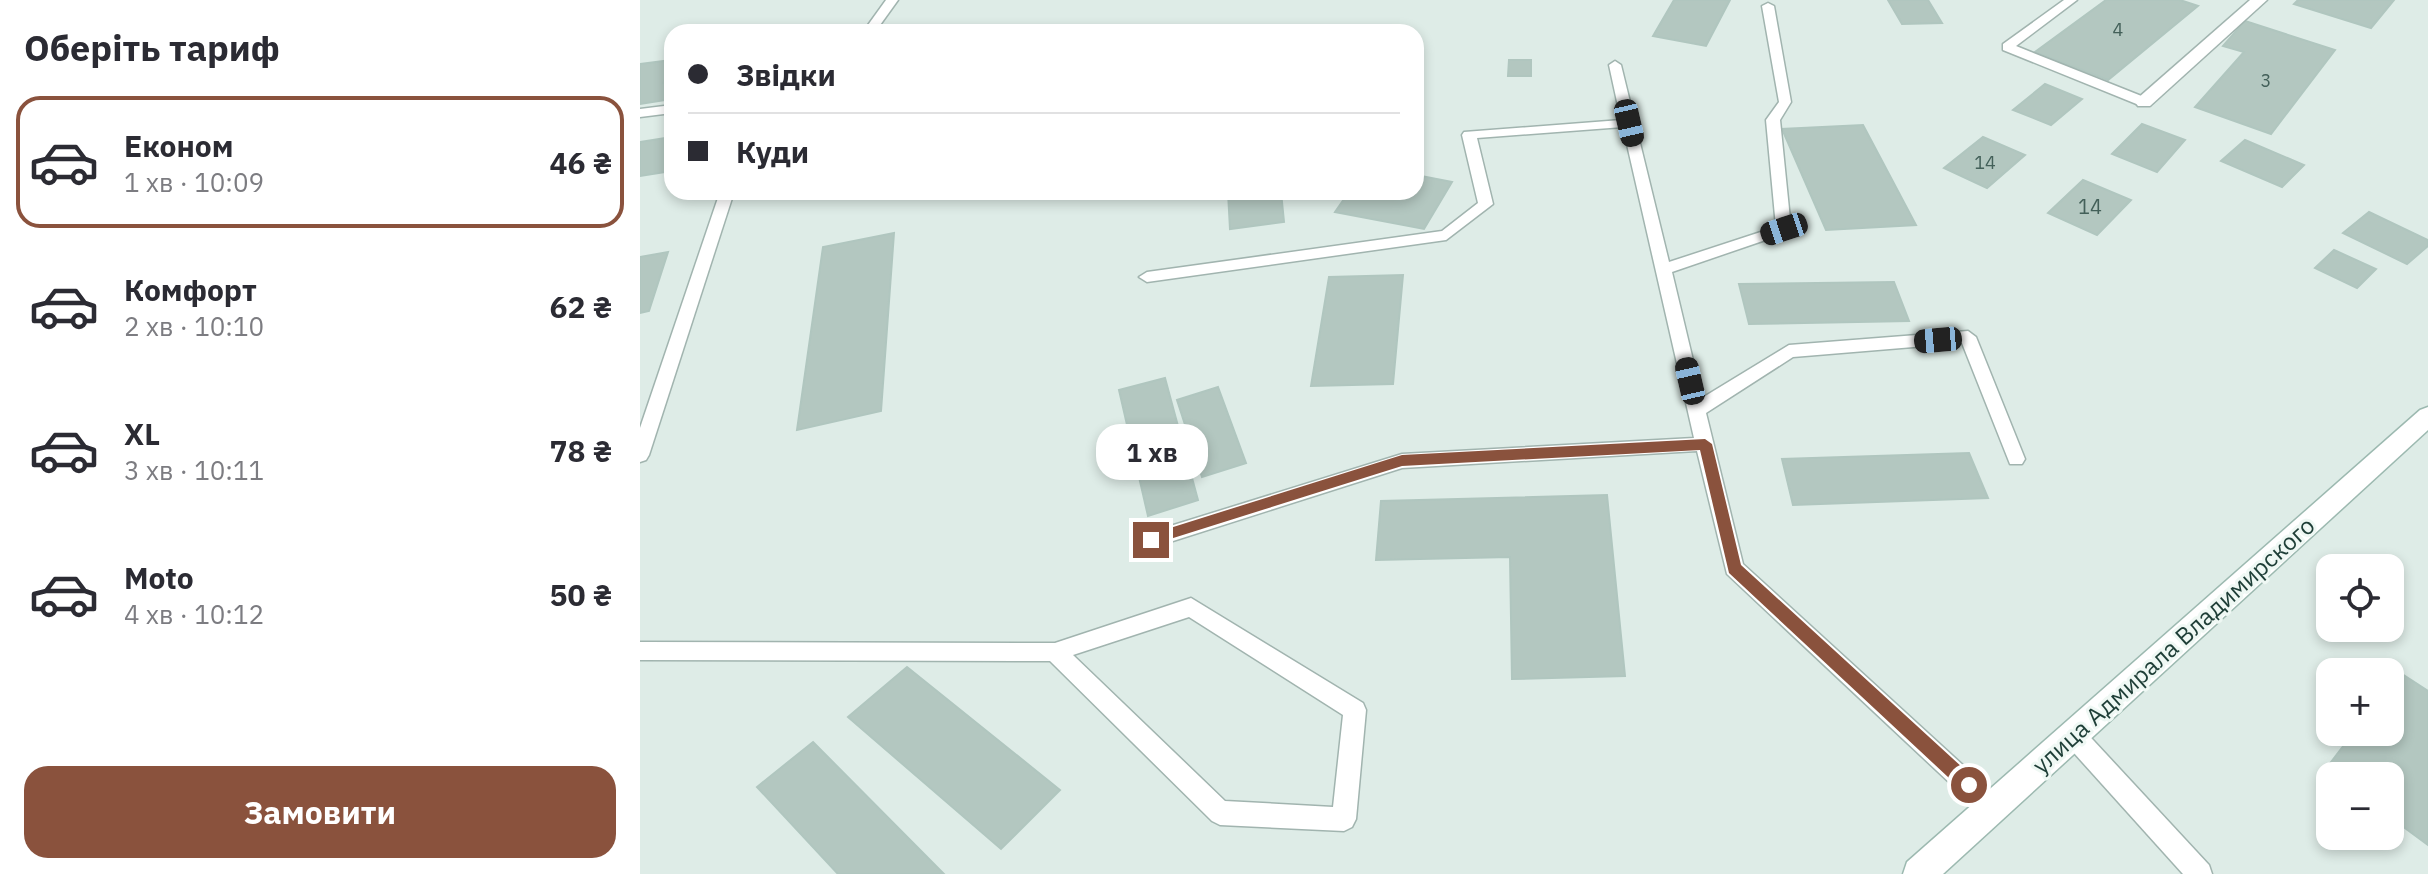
<!DOCTYPE html>
<html lang="uk">
<head>
<meta charset="utf-8">
<style>
  body { margin:0; font-family:"IBM Plex Sans",sans-serif; background:#f7f7f7; color:#2b2b33; height:100vh; display:flex; flex-direction:column; font-size:30px; white-space:nowrap }
  * { box-sizing:border-box; margin:0 }
  p { font-size:26px; color:#7c7c81 }
  .icon { flex:none; width:44px; height:44px; fill:none; stroke:currentColor; stroke-width:2; stroke-linecap:round; stroke-linejoin:round }
  .map { position:relative; flex:1; overflow:hidden }
  .details { display:flex; flex-direction:column; background:#fff; width:640px }
  .details>* { flex:none }
  .hud { position:absolute; left:24px; top:24px; width:760px; height:176px; border-radius:24px; box-shadow:0 4px 12px #0003; display:grid; align-content:center; height:176px; padding:0 24px; background:#fff }
  .fabs { position:absolute; left:1676px; top:554px; display:grid; gap:16px }
  .fabs a { display:grid; place-items:center; width:88px; height:88px; border-radius:16px; background:#fff; box-shadow:0 4px 12px #0003; font-size:40px }
  .end { position:absolute; width:36px; height:36px; margin:-18px; border:10px solid #8a523d; background:#fff; box-shadow:0 0 0 4px #fff }
  .from { border-radius:50% }
  .bubble { position:absolute; height:56px; border-radius:24px; background:#fff; box-shadow:0 4px 12px #0003; font-size:26px; font-weight:700; line-height:56px; text-align:center }
  .car { position:absolute; width:24px; height:48px; margin:-24px -12px; border-radius:10px; box-shadow:0 0 6px 2px #0007; background:linear-gradient(#222 24%,#8ab4d8 0 40%,#222 0 76%,#8ab4d8 0 86%,#222 0) }
  .hud b { display:flex; align-items:center; gap:28px; height:76px; font-size:30px }
  .hud b+b { border-top:2px solid #e1e1e2 }
  .hud i { width:20px; height:20px; background:#2b2b33 }
  ul { padding:0; list-style:none }
  li { display:flex; align-items:center; gap:24px; height:132px; margin:0 16px 12px; padding:0 8px; border:4px solid transparent; border-radius:24px }
  li div { flex:1 }
  li b { display:block; font-size:30px }
  li em { font-style:normal; font-weight:700 }
  li.on { border-color:#8a523d }
  li>.icon { width:72px; height:72px; stroke-width:1.5 }
  h2 { padding:0 24px; font-size:36px; line-height:96px }
  .action { display:flex; gap:16px; margin-top:auto; padding:16px 24px }
  .action a { flex:1; height:92px; border-radius:24px; background:#8a523d; color:#fff; font-size:32px; font-weight:700; line-height:92px; text-align:center }
  main { display:flex; flex:1; min-height:0 }
  .map>svg:first-child { display:block }
</style>
</head>
<body>
<main>
<section class="details">
<h2>Оберіть тариф</h2>
<ul>
<li class="on"><svg class="icon" aria-label="car" viewBox="0 0 24 24"><path d="M5 17H2v-5l4-1 3-4h7l3 4 3 1v5h-3M9 17h6M6 11h13"/><circle cx="7" cy="17" r="2"/><circle cx="17" cy="17" r="2"/></svg><div><b>Економ</b><p>1 хв · 10:09</p></div><em>46 ₴</em></li>
<li><svg class="icon" aria-label="car" viewBox="0 0 24 24"><path d="M5 17H2v-5l4-1 3-4h7l3 4 3 1v5h-3M9 17h6M6 11h13"/><circle cx="7" cy="17" r="2"/><circle cx="17" cy="17" r="2"/></svg><div><b>Комфорт</b><p>2 хв · 10:10</p></div><em>62 ₴</em></li>
<li><svg class="icon" aria-label="car" viewBox="0 0 24 24"><path d="M5 17H2v-5l4-1 3-4h7l3 4 3 1v5h-3M9 17h6M6 11h13"/><circle cx="7" cy="17" r="2"/><circle cx="17" cy="17" r="2"/></svg><div><b>XL</b><p>3 хв · 10:11</p></div><em>78 ₴</em></li>
<li><svg class="icon" aria-label="car" viewBox="0 0 24 24"><path d="M5 17H2v-5l4-1 3-4h7l3 4 3 1v5h-3M9 17h6M6 11h13"/><circle cx="7" cy="17" r="2"/><circle cx="17" cy="17" r="2"/></svg><div><b>Moto</b><p>4 хв · 10:12</p></div><em>50 ₴</em></li>
</ul>
<div class="action"><a>Замовити</a></div>
</section>
<div class="map">
<svg width="1788" height="874" viewBox="0 0 1788 874">
  <rect width="100%" height="100%" fill="#deece7"/>
  <!-- building -->
  <g fill="#b3c7c0" stroke="#b0c6bf" stroke-width="2">
    <path d="M1034 0H1090L1066 46 1013 36Z"/>
    <path d="M1248 0H1288L1302 23 1262 24Z"/>
    <path d="M1466 0H1540L1558 6 1468 80 1395 52Z"/>
    <path d="M1658 0H1754L1731 28 1654 4Z"/>
    <path d="M1605 21 1695 50 1631 134 1555 107 1604 52 1583 46Z"/>
    <path d="M32 60V70L28 71 23 83 32 82V99L0 104V64Z"/>
    <path d="M869 60H891V76H868Z"/>
    <path d="M1405 84 1442 99 1411 125 1373 110Z"/>
    <path d="M1502 124 1545 140 1517 172 1472 154Z"/>
    <path d="M1223 125 1276 225 1186 230 1142 129Z"/>
    <path d="M32 137V171L0 176V142Z"/>
    <path d="M1343 137 1385 155 1347 188 1304 168Z"/>
    <path d="M1605 140 1664 165 1642 187 1581 161Z"/>
    <path d="M776 175 812 182 784 229 695 212 709 192H776Z"/>
    <path d="M1443 180 1491 200 1457 235 1408 213Z"/>
    <path d="M588 192H641L644 222 590 229Z"/>
    <path d="M1729 212 1788 240V246L1767 264 1703 233Z"/>
    <path d="M254 233 241 411 157 430 183 247Z"/>
    <path d="M1694 250 1736 269 1717 288 1675 268Z"/>
    <path d="M28 252 9 311 0 313V257Z"/>
    <path d="M763 275 753 384 671 386 689 277Z"/>
    <path d="M1254 282 1269 321 1109 324 1099 284Z"/>
    <path d="M525 378 558 500 508 516 479 390Z"/>
    <path d="M578 387 606 463 562 477 537 400Z"/>
    <path d="M1329 453 1348 498 1153 505 1142 459Z"/>
    <path d="M967 495 985 676 872 679 870 557 736 560 741 501Z"/>
    <path d="M267 667 420 790 361 849 208 717Z"/>
    <path d="M1759 672 1788 691V845L1750 817V776H1694L1685 770 1714 732H1750V684Z"/>
    <path d="M173 742 304 874H198L117 787Z"/>
  </g>
  <g fill="none" stroke-linecap="round" stroke-linejoin="round">
    <defs>
      <g id="lane">
        <path d="M246 0H258L235 32H223Z"/>
        <path d="M1424 0H1437L1376 46 1509 99V105H1499L1363 50V44Z"/>
        <path d="M1128 3 1134 6 1151 102 1140 120 1151 229 1149 232 1032 272 1062 398 1149 345 1328 331 1336 337 1385 459 1382 464H1370L1322 343 1153 357 1066 413 1103 564 1360 799 1364 807 1360 815 1352 819 1344 815 1087 574 1057 451 762 468 511 548 504 546 501 540 504 534 511 532 762 454 1054 438 983 127 837 138 853 204 806 240 507 282 499 277 507 272 802 231 838 203 822 135 824 132 981 120 969 65 975 61 981 65 1029 262 1136 227 1126 120 1139 102 1122 6Z"/>
        <path d="M32 105V113L0 117V109Z"/>
        <path d="M80 192H94L9 455 6 460 0 462V428Z"/>
        <path d="M551 598 723 703 726 710 716 819 712 827 704 831 580 825 572 821 410 661 0 660V642L415 643ZM549 617 703 715 693 807 585 801 433 655Z"/>
        <path d="M1433 724 1441 727 1569 865 1572 874H1543L1425 743 1422 735 1425 727Z"/>
      </g>
      <path id="street" d="M1610 0H1627L1510 106H1498L1495 102 1498 98Z"/>
      <path id="secondary" d="M1788 407V430L1303 874H1263L1267 862 1780 410Z"/>
    </defs>
    <!-- lane casing -->
    <use href="#lane" stroke="#a1b4af" stroke-width="3"/>
    <!-- street casing -->
    <use href="#street" stroke="#a1b4af" stroke-width="3"/>
    <!-- secondary casing -->
    <use href="#secondary" stroke="#9cb9b0" stroke-width="3"/>
    <!-- lane -->
    <use href="#lane" fill="#fff" fill-rule="evenodd"/>
    <!-- street -->
    <use href="#street" fill="#fff" fill-rule="evenodd"/>
    <!-- secondary -->
    <use href="#secondary" fill="#fff" fill-rule="evenodd"/>
  </g>
  <!-- route -->
  <path fill="#8a523d" d="M1065 439 1072 444 1101 565 1335 779 1337 785 1335 791H1323L1089 573 1060 450 762 466 511 545 504 540 511 534 762 455Z"/>
  <g text-anchor="middle" dominant-baseline="central" stroke-width="6" stroke-linejoin="round" paint-order="stroke">
    <!-- far-number labels -->
    <g font-size="18" fill="#436059">
      <text x="1478" y="29">4</text>
      <text x="1626" y="80">3</text>
      <text x="1345" y="162">14</text>
    </g>
    <!-- number labels -->
    <g font-size="20" fill="#436059">
      <text x="1450" y="206">14</text>
    </g>
    <!-- street labels -->
    <g font-size="24" fill="#1e3e37" stroke="#eff8f4">
      <text transform="translate(1533 645) rotate(-42)">улица Адмирала Владимирского</text>
    </g>
  </g>
</svg>
<div class="fabs">
<a><svg class="icon" aria-label="locate" viewBox="0 0 24 24"><circle cx="12" cy="12" r="6"/><path d="M12 2v4M12 18v4M2 12h4M18 12h4"/></svg></a>
<a>+</a>
<a>−</a>
</div>
<i class="end from" style="left:1329px;top:785px"></i>
<i class="end" style="left:511px;top:540px"></i>
<div class="bubble" style="left:456px;top:424px;width:112px">1 хв</div>
<i class="car" style="left:989px;top:123px;rotate:167deg"></i>
<i class="car" style="left:1144px;top:229px;rotate:252deg"></i>
<i class="car" style="left:1298px;top:340px;rotate:265deg"></i>
<i class="car" style="left:1050px;top:381px;rotate:347deg"></i>
<div class="hud">
<b><i class="from"></i>Звідки</b>
<b><i></i>Куди</b>
</div>
</div>
</main>
</body>
</html>
